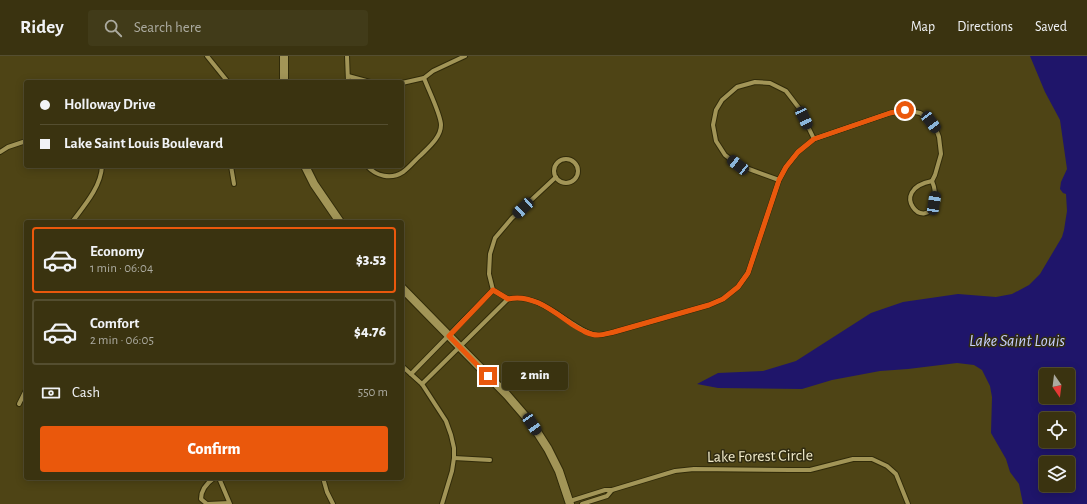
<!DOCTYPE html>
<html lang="en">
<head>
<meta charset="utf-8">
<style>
  body { margin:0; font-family:"Alegreya Sans",sans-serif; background:#413b19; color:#f1f3f6; height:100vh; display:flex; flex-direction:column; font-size:15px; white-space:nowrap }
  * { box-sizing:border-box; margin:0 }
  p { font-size:13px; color:#abaa9f }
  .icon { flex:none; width:22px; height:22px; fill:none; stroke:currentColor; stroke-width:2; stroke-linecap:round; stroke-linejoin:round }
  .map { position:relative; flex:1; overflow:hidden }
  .sheet { position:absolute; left:24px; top:164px; width:380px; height:260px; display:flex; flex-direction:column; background:#3a3310; border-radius:4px; box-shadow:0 2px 10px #0003,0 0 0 1px #544e30 }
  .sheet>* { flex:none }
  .guide { position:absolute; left:24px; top:24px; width:380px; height:88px; border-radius:4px; box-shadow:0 2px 10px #0003,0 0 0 1px #544e30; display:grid; align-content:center; height:88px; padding:0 16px; background:#3a3310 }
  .needle { width:26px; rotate:166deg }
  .controls { position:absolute; left:1039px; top:312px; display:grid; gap:8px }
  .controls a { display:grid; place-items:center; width:36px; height:36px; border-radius:4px; background:#3a3310; box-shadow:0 2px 10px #0003,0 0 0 1px #544e30; font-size:20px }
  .end { position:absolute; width:18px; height:18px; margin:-9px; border:5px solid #ea580c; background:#fff; box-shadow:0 0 0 2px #fff }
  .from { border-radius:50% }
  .bubble { position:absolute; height:28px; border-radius:4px; background:#3a3310; box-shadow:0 2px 10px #0003,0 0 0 1px #544e30; font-size:13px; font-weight:800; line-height:28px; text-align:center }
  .car { position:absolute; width:12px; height:24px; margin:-12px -6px; border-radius:5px; box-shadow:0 0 3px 1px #0007; background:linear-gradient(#222 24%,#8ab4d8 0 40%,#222 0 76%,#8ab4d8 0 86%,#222 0) }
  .guide b { display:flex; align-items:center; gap:14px; height:38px; font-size:15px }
  .guide b+b { border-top:1px solid #544e30 }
  .guide i { width:10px; height:10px; background:#f1f3f6 }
  ul { padding:7px 0 0; list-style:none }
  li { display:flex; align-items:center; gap:12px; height:66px; margin:0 8px 6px; padding:0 8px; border:2px solid #544e30; border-radius:4px }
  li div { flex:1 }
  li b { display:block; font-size:15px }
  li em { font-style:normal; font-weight:800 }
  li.on { border-color:#ea580c }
  li>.icon { width:36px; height:36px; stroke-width:1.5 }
  .pay { display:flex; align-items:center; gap:10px; height:44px; padding:0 16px; font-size:15px }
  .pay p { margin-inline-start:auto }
  .cta { display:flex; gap:8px; margin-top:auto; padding:8px 16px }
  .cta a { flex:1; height:46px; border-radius:4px; background:#ea580c; color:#fff; font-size:16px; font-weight:800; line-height:46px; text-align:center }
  header { display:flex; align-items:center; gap:24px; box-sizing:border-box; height:56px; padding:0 20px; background:#3a3310; border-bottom:1px solid #544e30 }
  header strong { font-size:19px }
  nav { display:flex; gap:22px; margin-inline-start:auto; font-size:14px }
  .search { width:280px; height:36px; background:#413b19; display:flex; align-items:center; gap:10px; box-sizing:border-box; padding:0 14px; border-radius:4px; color:#abaa9f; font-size:15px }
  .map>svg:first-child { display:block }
</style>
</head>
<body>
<header>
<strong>Ridey</strong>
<div class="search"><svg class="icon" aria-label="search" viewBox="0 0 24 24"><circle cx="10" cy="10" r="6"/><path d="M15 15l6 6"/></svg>Search here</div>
<nav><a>Map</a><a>Directions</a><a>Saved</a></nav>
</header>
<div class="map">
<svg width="1087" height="448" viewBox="0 0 1087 448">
  <rect width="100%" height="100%" fill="#4e4415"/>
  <!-- water -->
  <path fill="#1f156a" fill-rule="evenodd" d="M1030 0H1087V448H1023L1019 428 1010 416 1006 403 991 377 992 341 990 330 982 314 974 309 957 307 908 313 880 315 832 324 802 333 718 332 697 328 718 317 763 315 796 305 871 257 903 246 958 238 996 241 1012 238 1029 229 1040 218 1062 181 1064 174 1067 155 1066 138 1063 137 1060 133 1061 126 1067 113 1060 64 1045 36ZM1046 319H1068V341H1046ZM1046 363H1068V385H1046ZM1046 407H1068V429H1046Z"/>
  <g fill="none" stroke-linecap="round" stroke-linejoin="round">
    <defs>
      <g id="minor">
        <path d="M207 0 228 26"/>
        <path d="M347 0 348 26"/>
        <path d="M348 20 370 26"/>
        <path d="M424 22 433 15 465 0"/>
        <path d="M278 26H284"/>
        <path d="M0 96 8 91 26 85"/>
        <circle cx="566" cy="115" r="12"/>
        <path d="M231 110 234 128"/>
        <path d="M367 110C376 120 391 124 403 116 410 111 415 104 421 99 429 91 441 81 441 69 441 59 428 33 424 22L402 27"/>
        <path d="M779 124 738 109 725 99 716 85 713 69 716 54 722 44 737 31 755 26 770 27 786 35 799 52 814 83"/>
        <path d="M932 125C935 132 936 138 934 146 926 178 886 134 932 125Z"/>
        <path d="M72 166C84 150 101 131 102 110"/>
        <path d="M508 243 493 234 489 218 490 198 495 182 512 162 556 121"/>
        <path d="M402 310 422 328 446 365 451 379 454 392V402L452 415 442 448"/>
        <path d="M411 318 493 234"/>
        <path d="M422 328 508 243C532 237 554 256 573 268 581 273 589 279 598 279 603 279 609 277 614 276L709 249 723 243 738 231 748 217 779 124 786 111 798 96 814 83 890 57 905 54 920 57 926 61 936 73 939 81 941 98 935 119 932 125"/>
        <path d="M19 348 26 334"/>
        <path d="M454 402 490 404"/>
        <path d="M214 422C207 427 201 433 201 443L207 448 229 447"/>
        <path d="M219 422 230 448"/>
        <path d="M323 422 327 436 333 448"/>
        <path d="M570 445 605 434H612L675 415 694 413 790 414H810L853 403H872L887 410 896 418 908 448"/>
        <path d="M582 448 607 440 612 434"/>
      </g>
      <g id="secondary">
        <path d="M284 26V0"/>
        <path d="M305 110 314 128 340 166"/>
        <path d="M402 232 507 339 532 368 548 393 559 415 570 448"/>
      </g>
    </defs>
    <!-- minor casing -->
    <use href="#minor" stroke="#312b09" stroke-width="6"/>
    <!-- secondary casing -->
    <use href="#secondary" stroke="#312b09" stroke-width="10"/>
    <!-- minor -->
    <use href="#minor" stroke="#a29557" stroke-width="4"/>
    <!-- secondary -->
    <use href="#secondary" stroke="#a29557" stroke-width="8"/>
  </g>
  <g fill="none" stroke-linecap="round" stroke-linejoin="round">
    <!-- route -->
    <path stroke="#ea580c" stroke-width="5" d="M488 320 449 280 493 234 508 243C532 237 554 256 573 269 581 274 589 279 598 279 603 279 609 277 614 276L709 249 723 243 738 231 748 217 779 124 786 111 798 96 814 83 890 57 905 54"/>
  </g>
  <g text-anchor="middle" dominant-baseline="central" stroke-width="3" stroke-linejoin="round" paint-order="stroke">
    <!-- street labels -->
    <g font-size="16" fill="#f0eaca" stroke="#302b11">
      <text transform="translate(760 400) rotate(-1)">Lake Forest Circle</text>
    </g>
    <!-- water labels -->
    <g font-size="17" font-style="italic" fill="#c6cefe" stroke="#302b11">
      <text x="1017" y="284">Lake Saint Louis</text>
    </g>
  </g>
</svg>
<div class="controls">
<a><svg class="needle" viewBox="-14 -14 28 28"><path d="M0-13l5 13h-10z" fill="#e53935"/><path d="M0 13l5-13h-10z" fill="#abaa9f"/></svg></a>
<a><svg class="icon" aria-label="locate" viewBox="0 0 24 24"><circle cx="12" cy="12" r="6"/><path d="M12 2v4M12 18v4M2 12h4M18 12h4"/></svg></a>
<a><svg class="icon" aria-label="layers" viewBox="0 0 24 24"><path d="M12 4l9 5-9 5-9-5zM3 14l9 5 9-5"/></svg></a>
</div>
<i class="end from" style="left:905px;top:54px"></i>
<i class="end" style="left:488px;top:320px"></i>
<div class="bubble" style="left:502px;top:306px;width:66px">2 min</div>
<i class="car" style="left:804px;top:62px;rotate:155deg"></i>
<i class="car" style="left:931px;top:66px;rotate:143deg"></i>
<i class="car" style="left:738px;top:109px;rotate:308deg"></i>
<i class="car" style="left:934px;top:147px;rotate:9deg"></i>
<i class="car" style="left:523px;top:152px;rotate:227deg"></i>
<i class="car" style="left:532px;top:368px;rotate:146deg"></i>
<div class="guide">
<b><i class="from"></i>Holloway Drive</b>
<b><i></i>Lake Saint Louis Boulevard</b>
</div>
<section class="sheet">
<ul>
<li class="on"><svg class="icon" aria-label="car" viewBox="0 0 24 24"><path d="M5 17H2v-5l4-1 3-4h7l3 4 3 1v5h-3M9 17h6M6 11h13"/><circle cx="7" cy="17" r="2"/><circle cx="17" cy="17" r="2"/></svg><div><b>Economy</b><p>1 min · 06:04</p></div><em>$3.53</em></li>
<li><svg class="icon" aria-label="car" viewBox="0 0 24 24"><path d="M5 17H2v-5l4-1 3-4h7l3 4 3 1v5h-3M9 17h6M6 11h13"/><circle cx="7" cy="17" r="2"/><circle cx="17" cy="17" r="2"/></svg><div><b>Comfort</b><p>2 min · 06:05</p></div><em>$4.76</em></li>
</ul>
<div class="pay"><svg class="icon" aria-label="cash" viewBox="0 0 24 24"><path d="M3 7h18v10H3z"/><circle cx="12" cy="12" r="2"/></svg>Cash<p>550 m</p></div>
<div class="cta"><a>Confirm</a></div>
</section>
</div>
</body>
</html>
